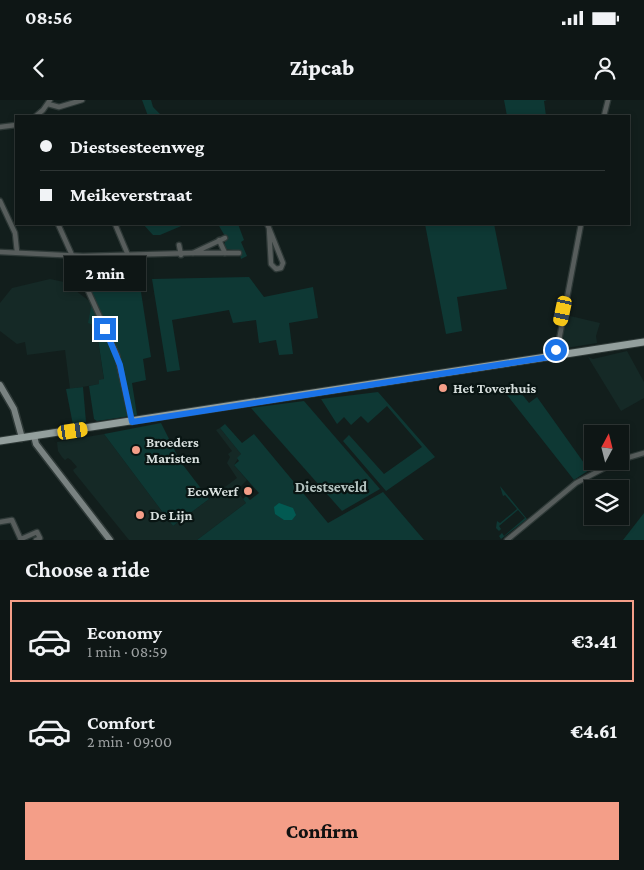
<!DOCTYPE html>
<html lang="en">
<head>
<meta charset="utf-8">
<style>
  body { margin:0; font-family:"Crimson Pro",serif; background:#171f1e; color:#f1f3f6; height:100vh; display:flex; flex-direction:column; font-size:19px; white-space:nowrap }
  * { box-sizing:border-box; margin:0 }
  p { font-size:16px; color:#9b9fa0 }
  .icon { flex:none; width:28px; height:28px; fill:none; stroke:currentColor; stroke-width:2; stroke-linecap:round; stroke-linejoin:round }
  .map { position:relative; height:440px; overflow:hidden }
  .panel { display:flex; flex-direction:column; background:#0e1615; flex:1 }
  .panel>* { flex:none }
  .hud { position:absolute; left:15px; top:15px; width:615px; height:110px; border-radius:0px; box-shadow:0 2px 8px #0003,0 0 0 1px #2e3534; display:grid; align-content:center; height:110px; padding:0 25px; background:#0e1615 }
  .needle { width:32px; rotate:7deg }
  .controls { position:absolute; left:584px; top:325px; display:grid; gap:10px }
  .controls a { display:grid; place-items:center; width:45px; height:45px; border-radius:0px; background:#0e1615; box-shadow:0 2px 8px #0003,0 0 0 1px #2e3534; font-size:25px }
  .end { position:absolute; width:22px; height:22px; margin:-11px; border:6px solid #1a73e8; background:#fff; box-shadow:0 0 0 2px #fff }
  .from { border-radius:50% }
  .bubble { position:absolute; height:35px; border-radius:0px; background:#0e1615; box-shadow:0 2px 8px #0003,0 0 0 1px #2e3534; font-size:16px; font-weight:800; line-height:35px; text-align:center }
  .car { position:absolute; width:15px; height:30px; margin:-15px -8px; border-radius:6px; box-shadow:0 0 4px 1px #0007; background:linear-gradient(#f5c518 24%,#345 0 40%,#f5c518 0 76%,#345 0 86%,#f5c518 0) }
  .hud b { display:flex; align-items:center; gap:18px; height:48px; font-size:19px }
  .hud b+b { border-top:1px solid #2e3534 }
  .hud i { width:12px; height:12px; background:#f1f3f6 }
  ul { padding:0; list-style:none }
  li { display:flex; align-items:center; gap:15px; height:82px; margin:0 10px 8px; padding:0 15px; border:2px solid transparent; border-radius:0px }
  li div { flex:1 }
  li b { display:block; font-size:19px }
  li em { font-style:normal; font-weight:800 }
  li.active { border-color:#f49e88 }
  li>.icon { width:45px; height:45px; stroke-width:1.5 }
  h2 { padding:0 25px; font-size:22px; line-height:60px }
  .button { display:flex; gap:10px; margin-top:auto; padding:10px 25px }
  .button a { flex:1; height:58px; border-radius:0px; background:#f49e88; color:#111; font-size:20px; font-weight:800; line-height:58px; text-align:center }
  .status { display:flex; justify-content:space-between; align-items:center; height:35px; padding:0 25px; background:#0e1615; direction:ltr }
  .status svg { height:14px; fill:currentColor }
  header { display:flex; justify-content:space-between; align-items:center; height:65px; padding:0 25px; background:#0e1615; font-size:22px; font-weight:800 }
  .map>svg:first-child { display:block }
</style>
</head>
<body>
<div class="status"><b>08:56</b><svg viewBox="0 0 49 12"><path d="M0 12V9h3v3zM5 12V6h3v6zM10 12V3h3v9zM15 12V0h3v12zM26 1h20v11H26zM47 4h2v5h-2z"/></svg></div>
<header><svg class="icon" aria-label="back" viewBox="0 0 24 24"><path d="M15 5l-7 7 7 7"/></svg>Zipcab<svg class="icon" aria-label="person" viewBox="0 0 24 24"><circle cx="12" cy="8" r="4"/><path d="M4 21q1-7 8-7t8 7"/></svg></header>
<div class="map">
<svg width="644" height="440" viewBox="0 0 644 440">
  <rect width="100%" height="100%" fill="#121e1c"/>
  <!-- built -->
  <g fill="#152926">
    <path d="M50 179 64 182 92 203V226H96L104 280 100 284 70 289 65 250 27 255 25 242 17 244 0 231V203L12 188Z"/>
    <path d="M566 215 600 223 596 236 597 243 566 248 562 233Z"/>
    <path d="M627 251 644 282V298L621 311 588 257 593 259Z"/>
    <path d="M220 328 241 354 234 365 247 380 240 387 241 389 238 392 246 403 197 440H129L74 372 73 370 77 367 71 360 68 358 65 360 62 357 58 351 57 342 104 334 173 426 237 378 227 363 230 357 228 354 232 351 216 330Z"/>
  </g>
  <!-- green -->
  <g fill="#0e3834">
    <path d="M142 0H151L153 7 162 16H148Z"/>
    <path d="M504 0H547L544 1 546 16H507Z"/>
    <path d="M143 124H186L160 135H153Z"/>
    <path d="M218 124H238L244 140 241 142 247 156 241 159 239 151 226 149 224 146 226 138Z"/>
    <path d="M425 124H494L507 189 457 197 462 231 446 234Z"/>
    <path d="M249 177 264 197 313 187 318 218 289 223 293 254 279 255 276 240 259 243 256 220 233 223 229 210 172 220 180 270 167 272 152 179Z"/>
    <path d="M139 179 151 257 143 259 146 280 132 283 137 315 97 321 94 319 89 286 99 284V280L104 279 96 226 88 223 92 203 86 180Z"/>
    <path d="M83 287 86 322 73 325 66 289Z"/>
    <path d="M517 288 529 303 537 297 589 370 574 380 507 295Z"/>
    <path d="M378 292 435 357 386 391 343 341 349 335 384 374 422 347 387 306 368 323 361 316 351 325 344 317 337 324 321 299Z"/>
    <path d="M304 301 380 389 342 411 251 308Z"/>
    <path d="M161 323 180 361 209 399 173 426 104 334Z"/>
    <path d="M225 324 242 343 254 334 328 423 383 392 424 440H197L246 403 243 399 246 396 250 400 259 393 234 365 239 361 237 358 241 354 220 328Z"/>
    <path d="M500 386 527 419 501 439 499 436 502 433 504 436 525 418 518 410 499 426 501 429 499 431 496 428 497 421 500 423 517 409 505 395 503 396Z"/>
    <path d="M644 413V440H623Z"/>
  </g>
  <!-- water -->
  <path fill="#025a52" d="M279 403 293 408 296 415 292 420H284L275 414 274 407Z"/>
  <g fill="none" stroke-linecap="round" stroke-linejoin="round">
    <defs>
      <g id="street">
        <path d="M48 4 59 7 82 0"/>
        <path d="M36 16 43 10 50 0"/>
        <path d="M604 16 608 0"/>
        <path d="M0 27 16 25"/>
        <path d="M0 101 15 133 17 152"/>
        <path d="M58 124 117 255 132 322"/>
        <path d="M115 124 128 155"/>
        <path d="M267 124 269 128 283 163 281 168 276 169 271 164 269 128"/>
        <path d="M225 138 193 153H239"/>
        <path d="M219 140 225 153"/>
        <path d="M179 145 181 155"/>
        <path d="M0 152 83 156 193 153"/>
        <path d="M556 256 581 124"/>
        <path d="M620 360 644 353"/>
        <path d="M0 422 12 420 21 440"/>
        <path d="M21 439 37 432 40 438 36 440"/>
        <path d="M507 440 576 383 618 361"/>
      </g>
      <g id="secondary">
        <path d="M0 285 14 309 22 338"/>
        <path d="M34 336 36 344 110 440"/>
      </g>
      <path id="primary" d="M0 341 644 242"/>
    </defs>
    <!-- street casing -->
    <use href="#street" stroke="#2e3937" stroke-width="7"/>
    <!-- secondary casing -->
    <use href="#secondary" stroke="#2e3937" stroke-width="9"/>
    <!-- primary casing -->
    <use href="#primary" stroke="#2e3937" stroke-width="9"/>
    <!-- street -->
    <use href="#street" stroke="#575d5c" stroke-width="4.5"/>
    <!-- secondary -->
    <use href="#secondary" stroke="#798281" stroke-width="6"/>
    <!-- primary -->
    <use href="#primary" stroke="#939f9d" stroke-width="7"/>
  </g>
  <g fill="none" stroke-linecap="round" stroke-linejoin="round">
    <!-- route -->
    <path stroke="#1a73e8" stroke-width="6" d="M105 229 120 265 132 322 556 256V250"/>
  </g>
  <!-- markers -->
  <g fill="#f49e88" stroke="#091513" stroke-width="2">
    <circle cx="443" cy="288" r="5"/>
    <circle cx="136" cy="350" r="5"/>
    <circle cx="248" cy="391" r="5"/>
    <circle cx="140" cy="415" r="5"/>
  </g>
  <g text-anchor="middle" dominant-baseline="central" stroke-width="4.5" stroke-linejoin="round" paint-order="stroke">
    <!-- poi labels -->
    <g font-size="14" font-weight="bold" fill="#d7dfdd" stroke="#091513" text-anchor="start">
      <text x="453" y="288">Het Toverhuis</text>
      <text x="146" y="342">Broeders<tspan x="146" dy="16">Maristen</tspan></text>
      <text x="238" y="391" text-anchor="end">EcoWerf</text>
      <text x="150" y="415">De Lijn</text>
    </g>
    <!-- neighbourhood labels -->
    <g font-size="15" font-weight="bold" fill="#b4c3c0" stroke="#091513">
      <text x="331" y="387">Diestseveld</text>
    </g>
  </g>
</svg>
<div class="controls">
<a><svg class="needle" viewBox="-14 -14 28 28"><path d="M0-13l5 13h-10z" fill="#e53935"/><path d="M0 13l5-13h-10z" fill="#9b9fa0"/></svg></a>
<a><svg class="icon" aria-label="layers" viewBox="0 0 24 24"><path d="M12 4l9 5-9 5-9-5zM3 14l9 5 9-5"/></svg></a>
</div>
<i class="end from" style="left:556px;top:250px"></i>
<i class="end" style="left:105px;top:229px"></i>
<div class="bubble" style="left:64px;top:156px;width:82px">2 min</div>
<i class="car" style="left:563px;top:211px;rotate:192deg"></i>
<i class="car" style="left:73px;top:331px;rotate:81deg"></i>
<div class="hud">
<b><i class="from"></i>Diestsesteenweg</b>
<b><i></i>Meikeverstraat</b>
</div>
</div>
<section class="panel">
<h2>Choose a ride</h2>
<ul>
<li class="active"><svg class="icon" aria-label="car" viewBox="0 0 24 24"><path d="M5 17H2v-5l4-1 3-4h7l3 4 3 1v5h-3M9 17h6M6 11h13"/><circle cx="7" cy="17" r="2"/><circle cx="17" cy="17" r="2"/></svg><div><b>Economy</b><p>1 min · 08:59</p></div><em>€3.41</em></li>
<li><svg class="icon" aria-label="car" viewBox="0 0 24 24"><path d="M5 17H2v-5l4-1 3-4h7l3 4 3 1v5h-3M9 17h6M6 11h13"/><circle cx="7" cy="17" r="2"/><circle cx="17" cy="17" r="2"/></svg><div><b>Comfort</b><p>2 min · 09:00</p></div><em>€4.61</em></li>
</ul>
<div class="button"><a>Confirm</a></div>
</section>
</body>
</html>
